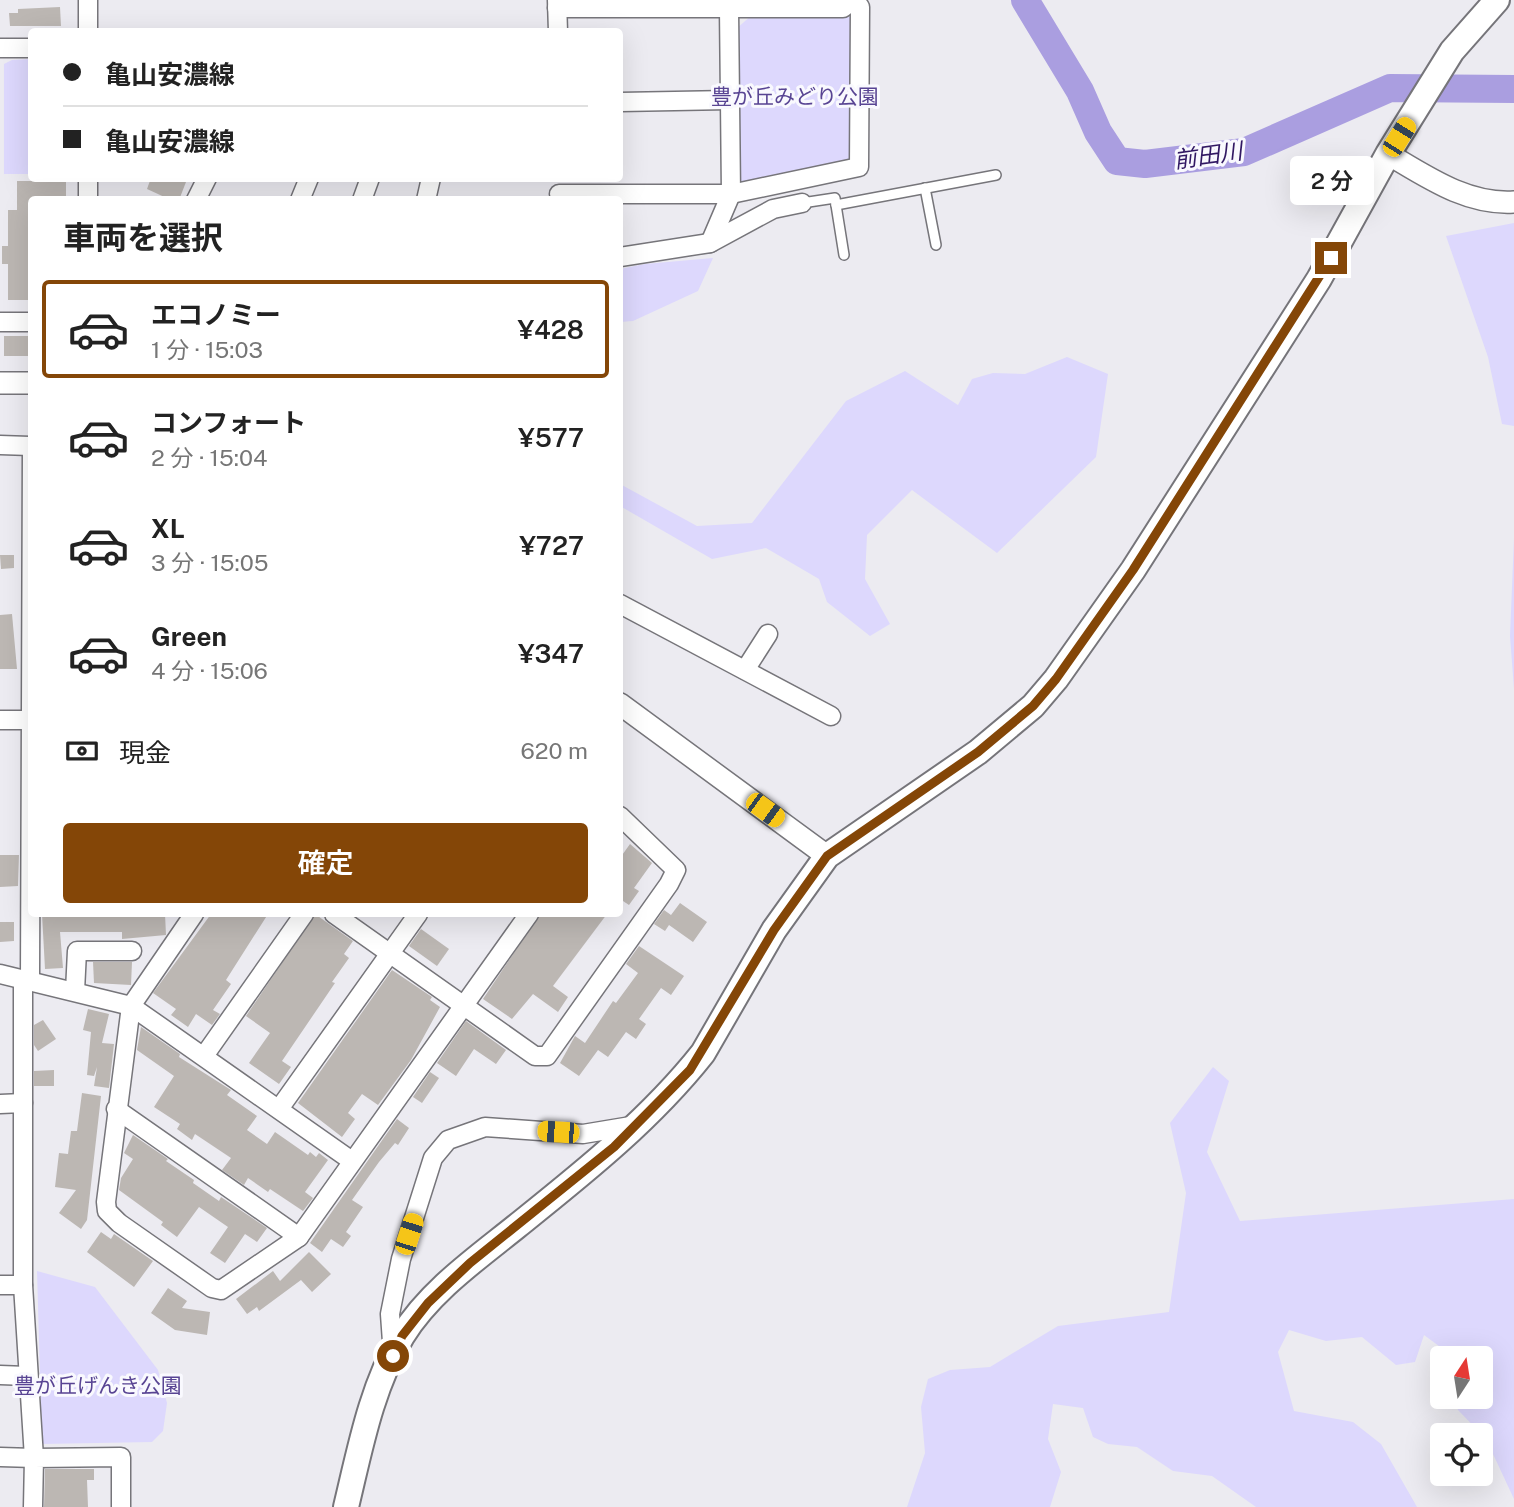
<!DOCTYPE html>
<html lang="ja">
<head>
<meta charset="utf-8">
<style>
  body { margin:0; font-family:"Public Sans","Noto Sans JP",sans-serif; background:#f2f2f2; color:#222; height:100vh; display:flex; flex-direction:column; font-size:26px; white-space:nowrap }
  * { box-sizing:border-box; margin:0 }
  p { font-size:23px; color:#767676 }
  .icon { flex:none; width:38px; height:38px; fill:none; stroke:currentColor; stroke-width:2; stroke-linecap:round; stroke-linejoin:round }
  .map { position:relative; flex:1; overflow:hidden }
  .panel { position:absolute; left:28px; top:196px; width:595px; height:721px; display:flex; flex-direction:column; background:#fff; border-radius:7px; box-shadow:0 7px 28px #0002 }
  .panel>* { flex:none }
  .top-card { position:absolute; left:28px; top:28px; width:595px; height:154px; border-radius:7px; box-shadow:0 7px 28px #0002; display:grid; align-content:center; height:154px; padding:0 35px; background:#fff }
  .needle { width:46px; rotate:12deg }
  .buttons { position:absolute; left:1430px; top:1346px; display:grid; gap:14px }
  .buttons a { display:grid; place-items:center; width:63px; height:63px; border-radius:7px; background:#fff; box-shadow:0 7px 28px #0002; font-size:35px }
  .end { position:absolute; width:32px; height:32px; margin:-16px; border:9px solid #844607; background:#fff; box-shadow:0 0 0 4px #fff }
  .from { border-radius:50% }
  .bubble { position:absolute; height:49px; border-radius:7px; background:#fff; box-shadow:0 7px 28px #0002; font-size:23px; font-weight:600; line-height:49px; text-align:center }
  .car { position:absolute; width:21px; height:42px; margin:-21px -10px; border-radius:9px; box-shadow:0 0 5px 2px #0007; background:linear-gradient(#f5c518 24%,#345 0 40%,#f5c518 0 76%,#345 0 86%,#f5c518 0) }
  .top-card b { display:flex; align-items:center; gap:24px; height:66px; font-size:26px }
  .top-card b+b { border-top:2px solid #e0e0e0 }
  .top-card i { width:18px; height:18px; background:#222 }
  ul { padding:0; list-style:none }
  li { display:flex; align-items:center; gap:21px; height:98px; margin:0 14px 10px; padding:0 21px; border:4px solid transparent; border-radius:7px }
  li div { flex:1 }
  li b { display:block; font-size:26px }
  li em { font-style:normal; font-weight:600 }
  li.current { border-color:#844607 }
  li>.icon { width:63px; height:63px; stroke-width:1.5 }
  h2 { padding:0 35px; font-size:32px; line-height:84px }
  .pay { display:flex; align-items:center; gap:18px; height:77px; padding:0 35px; font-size:26px }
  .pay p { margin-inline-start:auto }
  .button { display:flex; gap:14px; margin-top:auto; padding:14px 35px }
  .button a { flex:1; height:80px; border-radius:7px; background:#844607; color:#fff; font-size:28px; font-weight:600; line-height:80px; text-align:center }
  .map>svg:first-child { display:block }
</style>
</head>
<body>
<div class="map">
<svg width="1514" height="1507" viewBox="0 0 1514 1507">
  <rect width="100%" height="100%" fill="#ecebf1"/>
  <!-- green -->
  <g fill="#ddd8fd">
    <path d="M752 15 855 17 853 164 737 188 736 29Z"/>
    <path d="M31 59V174H4V64L12 60Z"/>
    <path d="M1514 223V426L1502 424 1488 357 1446 236Z"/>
    <path d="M713 258 698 291 633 321 620 322V269L645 264Z"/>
    <path d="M1067 357 1108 374 1096 457 997 553 912 490 867 535 865 579 890 624 870 636 827 602 819 579 766 548 712 559 620 506V484L697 526 752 523 846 401 905 371 958 405 972 379 993 373 1025 374Z"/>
    <path d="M1514 538V689L1510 636Z"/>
    <path d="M1213 1067 1229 1081 1207 1152 1240 1221 1514 1199V1499L1486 1439 1458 1410 1453 1397 1480 1396V1358H1444L1443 1349 1424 1335 1415 1362 1396 1365 1362 1337 1326 1341 1289 1330 1278 1352 1294 1411 1353 1422 1381 1444 1417 1507H1256L1212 1476 1173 1471 1137 1447 1108 1444 1093 1437 1083 1408 1053 1404 1048 1439 1061 1472 1050 1507H907L925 1453 921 1407 928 1379 950 1370 990 1367 1058 1326 1169 1312 1186 1193 1170 1123Z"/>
    <path d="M37 1271 95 1287 158 1370 167 1403 163 1431 152 1442 42 1444Z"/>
  </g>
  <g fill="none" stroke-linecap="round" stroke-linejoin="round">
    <!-- river -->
    <path stroke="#aa9ee0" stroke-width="28" d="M1025 0 1080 91 1098 132 1117 161 1145 164 1244 152 1390 88 1514 89"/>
  </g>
  <!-- building -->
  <g fill="#bcb7b3">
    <path d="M60 7 61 26H10L9 13H18V9Z"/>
    <path d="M151 178H178L186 182 179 200H171L147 189Z"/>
    <path d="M17 181H66V200H32V300H8V264H2V246H8V210H17Z"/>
    <rect x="4" y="336" width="27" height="20"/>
    <path d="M0 555H14V568L1 569Z"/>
    <path d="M12 614 17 669H0V615Z"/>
    <path d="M630 844 652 863 634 888 639 891 629 905 620 899V858Z"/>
    <path d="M0 855H19L18 886 0 887Z"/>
    <path d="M680 903 707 922 693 942 669 925 665 931 654 924 664 910 671 915Z"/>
    <path d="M42 914H165L166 935 122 939V932H60L63 968 45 969Z"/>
    <path d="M211 914H268L226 980 231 984 213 1010 220 1014 212 1025 196 1014 188 1027 171 1015 176 1009 153 993Z"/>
    <path d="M315 914 353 941 344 954 349 958 332 982 335 983 282 1061 291 1067 279 1084 249 1063 270 1033 246 1016Z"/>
    <path d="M540 914H607L553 986 568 997 558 1012 533 994 512 1019 483 999Z"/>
    <path d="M0 922H14V941L0 942Z"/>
    <path d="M421 929 449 949 437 966 409 946Z"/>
    <path d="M639 946 684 976 671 995 661 988 639 1019 646 1024 636 1039 626 1032 608 1057 598 1050 579 1076 560 1063 575 1036 585 1043 613 1001 616 1003 638 973 626 964Z"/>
    <path d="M93 962H132L131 985 94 983Z"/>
    <path d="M392 970 432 997 430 1000 440 1007 411 1060 378 1105 362 1094 348 1113 355 1119 342 1137 298 1103Z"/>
    <path d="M88 1009 109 1014 102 1043 114 1044 109 1088 94 1086 97 1067 94 1076 87 1075 91 1032 83 1030Z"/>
    <path d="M43 1020 56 1039 38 1051 34 1045V1025Z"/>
    <path d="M466 1021 506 1050 496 1064 474 1049 456 1076 437 1063Z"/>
    <path d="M141 1027 180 1054 179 1057 231 1090 227 1095 257 1116 247 1130 267 1144 275 1132 308 1155 310 1152 316 1157 319 1153 328 1160 305 1192 313 1198 303 1211 270 1189 268 1192 248 1178 244 1185 222 1170 231 1158 195 1134 192 1140 177 1129 180 1124 154 1107 174 1076 137 1050Z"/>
    <path d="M54 1070V1086H34V1071Z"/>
    <path d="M430 1072 439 1078 422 1103 413 1097Z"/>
    <path d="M82 1093 101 1096 87 1220 81 1229 59 1213 76 1190 55 1187 59 1153 68 1154 71 1131H77Z"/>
    <path d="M397 1119 409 1128 398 1145 395 1143 379 1162 352 1200 363 1207 346 1232 351 1236 343 1247 331 1239 322 1252 310 1243Z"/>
    <path d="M133 1135 168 1159 166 1161 194 1180 193 1183 219 1201 221 1197 267 1228 257 1242 245 1234 225 1263 210 1253 228 1227 199 1207 177 1237 161 1225 163 1222 119 1190 121 1178 133 1159 124 1153Z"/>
    <path d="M101 1232 111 1239 114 1234 153 1261 134 1287 87 1252Z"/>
    <path d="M309 1252 331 1274 312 1292 301 1280 259 1311 257 1307 247 1314 236 1299 273 1271 280 1281Z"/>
    <path d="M168 1288 187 1301 182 1308 210 1312 207 1335 175 1330 151 1313Z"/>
    <path d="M45 1469H94V1480H87L88 1507H44Z"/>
  </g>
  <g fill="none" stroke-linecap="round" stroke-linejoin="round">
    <defs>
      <g id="service">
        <path d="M925 188 936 245"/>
        <path d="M802 203 835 198 836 205 996 175"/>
        <path d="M836 205 844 255"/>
      </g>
      <g id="minor">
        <path d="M557 0 558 32"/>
        <path d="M557 8H843L853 0"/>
        <path d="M88 32V0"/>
        <path d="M0 48H32"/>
        <path d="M620 102 729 100"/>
        <path d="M559 194H731L859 167 860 7 855 0"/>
        <path d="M88 200V178"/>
        <path d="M196 200 207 178"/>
        <path d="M300 200 309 178"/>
        <path d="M362 200 370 178"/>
        <path d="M426 200 431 178"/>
        <path d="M710 243 731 194 729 9"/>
        <path d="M620 257 710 243 773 209 802 203"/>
        <path d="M0 322H32"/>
        <path d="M0 445 30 446"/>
        <path d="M620 604 831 716"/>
        <path d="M745 670 768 634"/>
        <path d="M0 720H30"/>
        <path d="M194 914 131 1006 106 1202 107 1211 119 1223 212 1288 221 1290 299 1237 529 914"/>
        <path d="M334 914 535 1056H547L669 884 676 870 620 816"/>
        <path d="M0 974 131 1006 352 1161"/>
        <path d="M30 979 32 446"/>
        <path d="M75 991 77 951H132"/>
        <path d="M204 1056 304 914"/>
        <path d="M23 1103V979"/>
        <path d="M0 1104 23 1103V1285L34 1458 0 1457"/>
        <path d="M116 1109 299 1237"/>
        <path d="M279 1109 418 914"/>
        <path d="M0 1285H23"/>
        <path d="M393 1356 390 1314 401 1259 433 1158 448 1140 485 1127 583 1134 637 1125"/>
        <path d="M0 1375 27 1376"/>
        <path d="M33 1507 34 1458 121 1457V1507"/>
      </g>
      <g id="tertiary">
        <path d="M1388 154C1427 177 1467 205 1514 202"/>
        <path d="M0 383H32"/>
        <path d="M620 704 827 856"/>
      </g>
      <path id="secondary" d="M346 1507C360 1449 371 1388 402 1336 430 1291 476 1259 517 1226 583 1173 650 1120 703 1053L774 930 827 856 978 752 1033 706 1056 679 1133 570 1319 279 1388 154 1452 51 1497 0"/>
    </defs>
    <!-- service casing -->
    <use href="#service" stroke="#76757a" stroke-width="12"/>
    <!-- minor casing -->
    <use href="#minor" stroke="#76757a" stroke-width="21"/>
    <!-- tertiary casing -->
    <use href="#tertiary" stroke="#76757a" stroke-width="24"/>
    <!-- secondary casing -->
    <use href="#secondary" stroke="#76757a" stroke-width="28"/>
    <!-- service -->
    <use href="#service" stroke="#fff" stroke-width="9"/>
    <!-- minor -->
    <use href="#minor" stroke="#fff" stroke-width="18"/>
    <!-- tertiary -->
    <use href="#tertiary" stroke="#fff" stroke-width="21"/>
    <!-- secondary -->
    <use href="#secondary" stroke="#fff" stroke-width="24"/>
  </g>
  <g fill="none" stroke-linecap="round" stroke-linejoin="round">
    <!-- route -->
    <path stroke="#844607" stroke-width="9" d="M393 1356 402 1336 428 1303 470 1263 614 1147 690 1070 774 930 827 856 978 752 1033 706 1056 679 1133 570 1331 258"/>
  </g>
  <g text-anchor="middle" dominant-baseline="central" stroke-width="6" stroke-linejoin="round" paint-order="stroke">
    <!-- park labels -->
    <g font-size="21" fill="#584493" stroke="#f9f9fe">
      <text x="795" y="96">豊が丘みどり公園</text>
      <text x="98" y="1385">豊が丘げんき公園</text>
    </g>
    <!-- water labels -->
    <g font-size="23" font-style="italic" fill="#311863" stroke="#f9f9fe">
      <text transform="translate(1208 155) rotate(-8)">前田川</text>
    </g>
  </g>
</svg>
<div class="buttons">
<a><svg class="needle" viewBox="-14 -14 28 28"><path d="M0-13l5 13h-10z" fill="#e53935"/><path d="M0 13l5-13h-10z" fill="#767676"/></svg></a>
<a><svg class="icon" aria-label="locate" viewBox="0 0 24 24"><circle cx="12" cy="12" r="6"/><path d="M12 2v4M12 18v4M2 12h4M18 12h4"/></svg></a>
</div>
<i class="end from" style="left:393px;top:1356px"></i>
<i class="end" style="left:1331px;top:258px"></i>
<div class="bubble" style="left:1290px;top:156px;width:84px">2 分</div>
<i class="car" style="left:1399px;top:137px;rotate:32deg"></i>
<i class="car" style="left:765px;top:810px;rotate:126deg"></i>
<i class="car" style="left:558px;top:1132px;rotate:274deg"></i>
<i class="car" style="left:409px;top:1234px;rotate:18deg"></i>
<div class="top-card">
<b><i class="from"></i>亀山安濃線</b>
<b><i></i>亀山安濃線</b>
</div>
<section class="panel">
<h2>車両を選択</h2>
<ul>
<li class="current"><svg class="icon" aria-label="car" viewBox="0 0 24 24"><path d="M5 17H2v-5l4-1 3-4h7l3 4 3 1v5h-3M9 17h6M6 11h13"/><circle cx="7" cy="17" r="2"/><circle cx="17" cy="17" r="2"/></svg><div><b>エコノミー</b><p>1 分 · 15:03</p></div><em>¥428</em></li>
<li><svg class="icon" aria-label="car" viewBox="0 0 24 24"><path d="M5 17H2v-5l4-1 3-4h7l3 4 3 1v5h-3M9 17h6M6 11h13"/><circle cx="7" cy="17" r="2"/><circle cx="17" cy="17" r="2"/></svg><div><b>コンフォート</b><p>2 分 · 15:04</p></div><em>¥577</em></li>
<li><svg class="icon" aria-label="car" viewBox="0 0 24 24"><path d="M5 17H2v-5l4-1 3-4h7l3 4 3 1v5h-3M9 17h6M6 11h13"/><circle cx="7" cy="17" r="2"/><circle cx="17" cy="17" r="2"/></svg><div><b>XL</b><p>3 分 · 15:05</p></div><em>¥727</em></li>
<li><svg class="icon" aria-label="car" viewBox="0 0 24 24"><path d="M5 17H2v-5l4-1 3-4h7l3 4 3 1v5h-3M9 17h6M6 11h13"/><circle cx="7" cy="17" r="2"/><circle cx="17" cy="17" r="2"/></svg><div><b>Green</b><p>4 分 · 15:06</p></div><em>¥347</em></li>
</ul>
<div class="pay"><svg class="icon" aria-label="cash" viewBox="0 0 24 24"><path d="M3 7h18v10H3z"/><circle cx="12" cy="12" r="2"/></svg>現金<p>620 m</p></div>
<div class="button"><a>確定</a></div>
</section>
</div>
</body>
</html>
